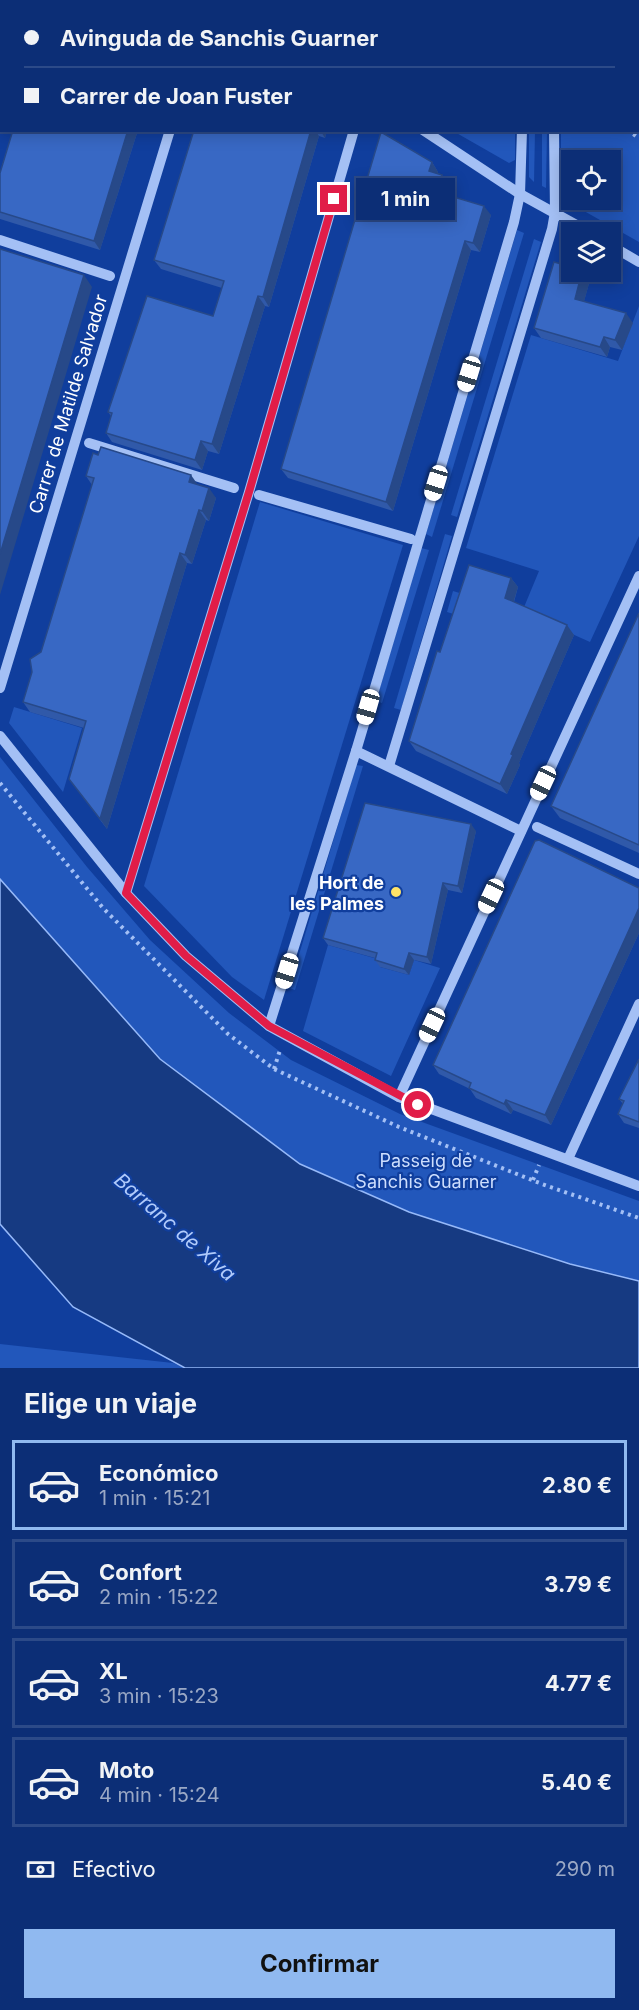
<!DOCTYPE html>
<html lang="es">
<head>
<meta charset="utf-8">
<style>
  body { margin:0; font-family:Inter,sans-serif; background:#1a3a7e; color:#f1f3f6; height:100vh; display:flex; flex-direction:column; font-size:22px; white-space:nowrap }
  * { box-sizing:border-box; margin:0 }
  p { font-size:20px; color:#9aa8c5 }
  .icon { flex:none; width:33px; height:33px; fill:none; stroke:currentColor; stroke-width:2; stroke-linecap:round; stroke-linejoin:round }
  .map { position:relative; height:1368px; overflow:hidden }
  .details { display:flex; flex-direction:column; background:#0c2e76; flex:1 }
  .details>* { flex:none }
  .banner { position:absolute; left:0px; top:0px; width:639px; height:132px; box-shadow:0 3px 15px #0003,0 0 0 2px #2c4a88; display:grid; align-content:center; height:132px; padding:0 24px; background:#0c2e76 }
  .controls { position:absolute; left:561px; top:150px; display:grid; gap:12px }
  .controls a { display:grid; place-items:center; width:60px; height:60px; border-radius:0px; background:#0c2e76; box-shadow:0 3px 15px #0003,0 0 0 2px #2c4a88; font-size:30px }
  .end { position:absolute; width:27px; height:27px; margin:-14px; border:8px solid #e11d48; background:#fff; box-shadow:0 0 0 3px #fff }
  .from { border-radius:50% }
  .bubble { position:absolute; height:42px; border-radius:0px; background:#0c2e76; box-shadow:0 3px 15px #0003,0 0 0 2px #2c4a88; font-size:20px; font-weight:700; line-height:42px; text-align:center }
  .car { position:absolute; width:18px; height:36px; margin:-18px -9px; border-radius:8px; box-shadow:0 0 4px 2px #0007; background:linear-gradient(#fff 24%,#345 0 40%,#fff 0 76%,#345 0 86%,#fff 0) }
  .banner b { display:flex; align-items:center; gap:21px; height:57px; font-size:22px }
  .banner b+b { border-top:2px solid #2c4a88 }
  .banner i { width:15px; height:15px; background:#f1f3f6 }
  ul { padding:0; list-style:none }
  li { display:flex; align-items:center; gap:18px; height:90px; margin:0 12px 9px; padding:0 12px; border:3px solid #2c4a88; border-radius:0px }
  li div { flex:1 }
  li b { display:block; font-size:22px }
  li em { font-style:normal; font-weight:700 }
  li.current { border-color:#90b9f0 }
  li>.icon { width:54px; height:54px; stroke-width:1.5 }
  h2 { padding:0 24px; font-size:27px; line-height:72px }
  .pay { display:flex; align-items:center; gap:15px; height:66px; padding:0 24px; font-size:22px }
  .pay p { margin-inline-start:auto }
  .cta { display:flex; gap:12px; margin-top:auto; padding:12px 24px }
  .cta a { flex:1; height:69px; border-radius:0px; background:#90b9f0; color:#111; font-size:24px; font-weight:700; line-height:69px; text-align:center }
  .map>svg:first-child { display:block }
</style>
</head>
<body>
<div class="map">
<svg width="639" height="1368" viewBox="0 0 639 1368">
  <rect width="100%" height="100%" fill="#103e9d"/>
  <!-- green -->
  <g fill="#2257bb" fill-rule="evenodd">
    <path d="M243 0H450L453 1 245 2Z"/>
    <path d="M638 114 639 115V242L561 198V131L638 130ZM610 160V200H572V160Z"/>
    <path d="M453 131H515V160L509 163Z"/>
    <path d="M529 131H535L534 182 529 177Z"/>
    <path d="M542 131H547L546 188 542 186Z"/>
    <path d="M517 230 524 233 432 537 426 534Z"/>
    <path d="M534 239 541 242 457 517 451 515Z"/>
    <path d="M639 306V536L590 642 523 612 515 633 447 612 453 591 522 612 539 571 466 548 531 335 618 361Z"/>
    <path d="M260 502 403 545 264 1000 232 977 144 886Z"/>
    <path d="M445 534 452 536 401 710 394 708Z"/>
    <path d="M421 548 429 550 382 703 376 701Z"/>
    <path d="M14 707 82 728 63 792 9 723Z"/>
    <path d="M0 757 87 867 150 940 229 1013 291 1060 400 1114 639 1201V1281L570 1264 409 1212 300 1164 160 1059 0 879Z"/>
    <path d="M356 765 363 766 295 990 289 988Z"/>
    <path d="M328 945 381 960 380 967 409 975 414 960 440 968 391 1076 303 1031Z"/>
    <path d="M0 1344 173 1363 185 1368H0Z"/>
  </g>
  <!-- water -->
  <path fill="#163a82" stroke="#96b9f9" stroke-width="1.5" d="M0 879 160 1059 300 1164 409 1212 570 1264 639 1281V1368H185L73 1307 0 1224Z"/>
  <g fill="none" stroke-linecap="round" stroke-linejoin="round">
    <!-- path -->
    <g stroke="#a4c0f5" stroke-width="4" stroke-dasharray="3 4.5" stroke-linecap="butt">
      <path d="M416 0 418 2"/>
      <path d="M627 130 639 138"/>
      <path d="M0 783 103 908 228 1034 274 1069 399 1127 542 1184 639 1218"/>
      <path d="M274 1069 280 1050"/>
      <path d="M533 1180 539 1165"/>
    </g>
    <!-- minor -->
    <g stroke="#a4c0f5" stroke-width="10">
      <path d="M218 0 221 2"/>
      <path d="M475 0 477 2"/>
      <path d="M30 2V0"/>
      <path d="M210 2 211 0"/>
      <path d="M531 2 532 0"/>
      <path d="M566 2V0"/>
      <path d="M638 100 639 101"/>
      <path d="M0 102 2 97"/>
      <path d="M423 130 520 194 589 232"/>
      <path d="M0 240 110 276"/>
      <path d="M610 245 639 262"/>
      <path d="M89 443 234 488"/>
      <path d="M259 495 411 539"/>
      <path d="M0 688 170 130"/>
      <path d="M0 736 126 893 186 956 269 1026 399 1097 639 1186"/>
      <path d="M356 751 521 831"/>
      <path d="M389 766 552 229 555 212 554 130"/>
      <path d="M537 827 639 874"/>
      <path d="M126 893 249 492 354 130"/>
      <path d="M269 1026 356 751 514 222 520 194 522 130"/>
      <path d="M399 1097 639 576"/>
      <path d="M568 1159 639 1004"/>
    </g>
  </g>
  <!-- wall -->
  <g fill="#3059a9">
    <path d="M138 130 100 250 0 219V173Z"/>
    <path d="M194 130H327L325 138 319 136 269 307 265 306 219 454 208 451 202 470 112 442 106 433 111 416 108 412 213 316 222 288 161 269 154 260Z"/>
    <path d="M432 162 438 172V173L442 175 449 184 446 194 491 215 480 252 471 250 393 511 288 478 281 469Z"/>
    <path d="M590 280 584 301 633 323 622 350 610 347 607 357 541 338 534 328Z"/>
    <path d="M86 476 198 485 216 498 209 521 206 520 192 564 187 563 107 829 69 779 84 728 30 712 23 702 41 652 92 485Z"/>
    <path d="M511 578 518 587 514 602 574 635 519 763 520 765 507 794 416 751 409 741 440 652Z"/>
    <path d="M639 613V853L560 818 551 806Z"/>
    <path d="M476 831 462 893 448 890 431 964 414 960 409 975 380 967 375 960V958L328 945 323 938Z"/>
    <path d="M639 888V933L551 1125 513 1110 511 1114 476 1098 470 1089 439 1074 433 1065Z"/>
    <path d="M639 1059V1128L624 1123 618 1114 623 1104 619 1099Z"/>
  </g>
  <!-- shaded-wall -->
  <g fill="#274989">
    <path d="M128 130H138L100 250 94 241Z"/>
    <path d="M311 130H315L319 136 269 307 263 297Z"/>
    <path d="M320 130H327L325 138Z"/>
    <path d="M432 162 438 172 436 180 429 171Z"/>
    <path d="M442 175 449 184 444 201 437 192Z"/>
    <path d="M484 206 491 215 480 252 473 243Z"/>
    <path d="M465 241 471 250 393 511 386 502Z"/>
    <path d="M582 272H583L590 280 582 309 575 299Z"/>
    <path d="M84 275 92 287 0 595V554Z"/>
    <path d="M258 296 265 306 219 454 212 444Z"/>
    <path d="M626 313 633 323 622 350 615 340Z"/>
    <path d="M604 337 610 347 607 357 600 347Z"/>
    <path d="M201 441 208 451 202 470 195 460Z"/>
    <path d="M191 475 198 485 189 482Z"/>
    <path d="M209 488 216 498 209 521 202 511Z"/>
    <path d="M199 510 206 520 192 564 185 555Z"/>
    <path d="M180 553 187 563 107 829 100 819Z"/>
    <path d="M511 578 518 587 512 607 505 598Z"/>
    <path d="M567 625 574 635 519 763 520 765 507 794 500 784 511 754Z"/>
    <path d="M471 824 476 831 462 893 458 886Z"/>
    <path d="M443 883 448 890 431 964 427 957Z"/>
    <path d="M639 908V933L551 1125 545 1115Z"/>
    <path d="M409 953 414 960 409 975 404 969Z"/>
    <path d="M506 1100 513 1110 511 1114 504 1104Z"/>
  </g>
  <!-- building -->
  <g fill="#3868c4" stroke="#274989" stroke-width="1.5">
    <path d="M53 0H161L163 2H53Z"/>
    <path d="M582 0H639V62L638 61V2H582Z"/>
    <path d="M13 130H128L94 241 0 212V173Z"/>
    <path d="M194 130H311L263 297 258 296 212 444 201 441 195 460 106 433 112 413 108 412 147 296 213 316 224 281 154 260Z"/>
    <path d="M381 132 432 162 429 171 442 175 437 192 484 206 473 243 465 241 386 502 281 469Z"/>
    <path d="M0 249 84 275 0 554Z"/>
    <path d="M554 262 572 267V272H582L575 299 626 313 615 340 604 337 600 347 534 328Z"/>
    <path d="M101 447 191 475 189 482 209 488 202 511 199 510 185 555 180 553 100 819 69 779 86 721 23 702 32 672 30 659 41 652 94 478 86 476 93 453 98 455Z"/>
    <path d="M469 565 511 578 505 598 567 625 511 754 513 755 500 784 409 741 437 651 440 652Z"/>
    <path d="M639 613V845L551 806Z"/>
    <path d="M365 803 471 824 458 886 443 883 427 957 409 953 404 969 375 960 377 953 323 938Z"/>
    <path d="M539 840 639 888V908L545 1115 506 1100 504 1104 469 1088 471 1083 433 1065 535 841Z"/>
    <path d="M639 1059V1122L618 1114 624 1101 619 1099Z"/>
  </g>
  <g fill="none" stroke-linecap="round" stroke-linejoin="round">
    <!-- route -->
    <path stroke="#e11d48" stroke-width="8" d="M334 199 249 492 126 893 186 956 269 1026 418 1105"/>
  </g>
  <!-- markers -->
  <circle fill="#ffe368" stroke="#103e9d" stroke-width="2" cx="396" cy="892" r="6"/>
  <g text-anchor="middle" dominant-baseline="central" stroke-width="4.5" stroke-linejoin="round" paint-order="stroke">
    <!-- street labels -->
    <g font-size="18" fill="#fff" stroke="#103e9d">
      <text transform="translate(68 404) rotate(-73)">Carrer de Matilde Salvador</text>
    </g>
    <!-- poi labels -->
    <g font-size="18" font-weight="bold" fill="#fff" stroke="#103e9d" text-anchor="end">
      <text x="384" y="882">Hort de<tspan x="384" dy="21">les Palmes</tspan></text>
    </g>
    <!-- park labels -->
    <g font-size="18" fill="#cddefe" stroke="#103e9d">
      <text x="426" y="1160">Passeig de<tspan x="426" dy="21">Sanchis Guarner</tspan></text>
    </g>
    <!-- water labels -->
    <g font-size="20" font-style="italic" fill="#b1cbfb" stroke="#103e9d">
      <text transform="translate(175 1227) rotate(41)">Barranc de Xiva</text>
    </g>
  </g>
</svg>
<div class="controls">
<a><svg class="icon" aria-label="locate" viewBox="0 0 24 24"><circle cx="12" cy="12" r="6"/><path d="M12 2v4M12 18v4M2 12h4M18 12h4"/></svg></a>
<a><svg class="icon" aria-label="layers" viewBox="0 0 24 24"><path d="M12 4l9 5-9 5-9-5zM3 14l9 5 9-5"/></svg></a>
</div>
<i class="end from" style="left:418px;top:1105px"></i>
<i class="end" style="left:334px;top:199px"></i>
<div class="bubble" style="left:356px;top:178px;width:99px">1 min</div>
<i class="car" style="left:469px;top:374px;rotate:197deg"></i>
<i class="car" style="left:436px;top:483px;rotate:197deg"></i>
<i class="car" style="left:368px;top:707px;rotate:196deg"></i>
<i class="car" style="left:543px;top:783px;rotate:205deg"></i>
<i class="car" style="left:491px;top:896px;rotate:205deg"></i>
<i class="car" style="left:287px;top:971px;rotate:197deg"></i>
<i class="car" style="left:432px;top:1025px;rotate:205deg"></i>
<div class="banner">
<b><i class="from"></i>Avinguda de Sanchis Guarner</b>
<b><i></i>Carrer de Joan Fuster</b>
</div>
</div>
<section class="details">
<h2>Elige un viaje</h2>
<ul>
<li class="current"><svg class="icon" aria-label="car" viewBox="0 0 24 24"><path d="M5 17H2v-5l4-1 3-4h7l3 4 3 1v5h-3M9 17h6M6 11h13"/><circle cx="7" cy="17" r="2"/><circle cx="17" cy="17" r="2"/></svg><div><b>Económico</b><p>1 min · 15:21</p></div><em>2.80 €</em></li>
<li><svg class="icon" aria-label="car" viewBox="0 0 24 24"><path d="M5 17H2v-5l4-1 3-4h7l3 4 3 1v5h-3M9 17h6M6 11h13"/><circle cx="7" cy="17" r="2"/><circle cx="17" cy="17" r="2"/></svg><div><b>Confort</b><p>2 min · 15:22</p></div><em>3.79 €</em></li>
<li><svg class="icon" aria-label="car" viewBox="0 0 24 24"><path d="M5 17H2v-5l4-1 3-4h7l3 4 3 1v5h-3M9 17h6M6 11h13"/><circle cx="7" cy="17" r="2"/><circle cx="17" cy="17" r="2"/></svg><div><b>XL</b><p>3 min · 15:23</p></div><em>4.77 €</em></li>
<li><svg class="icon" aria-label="car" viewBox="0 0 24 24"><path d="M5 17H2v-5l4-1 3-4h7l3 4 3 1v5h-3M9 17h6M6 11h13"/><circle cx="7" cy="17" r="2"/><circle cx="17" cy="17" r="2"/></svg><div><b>Moto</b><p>4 min · 15:24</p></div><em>5.40 €</em></li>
</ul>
<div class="pay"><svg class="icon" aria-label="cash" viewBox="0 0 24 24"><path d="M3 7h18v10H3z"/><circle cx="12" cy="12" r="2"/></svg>Efectivo<p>290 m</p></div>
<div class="cta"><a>Confirmar</a></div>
</section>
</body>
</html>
